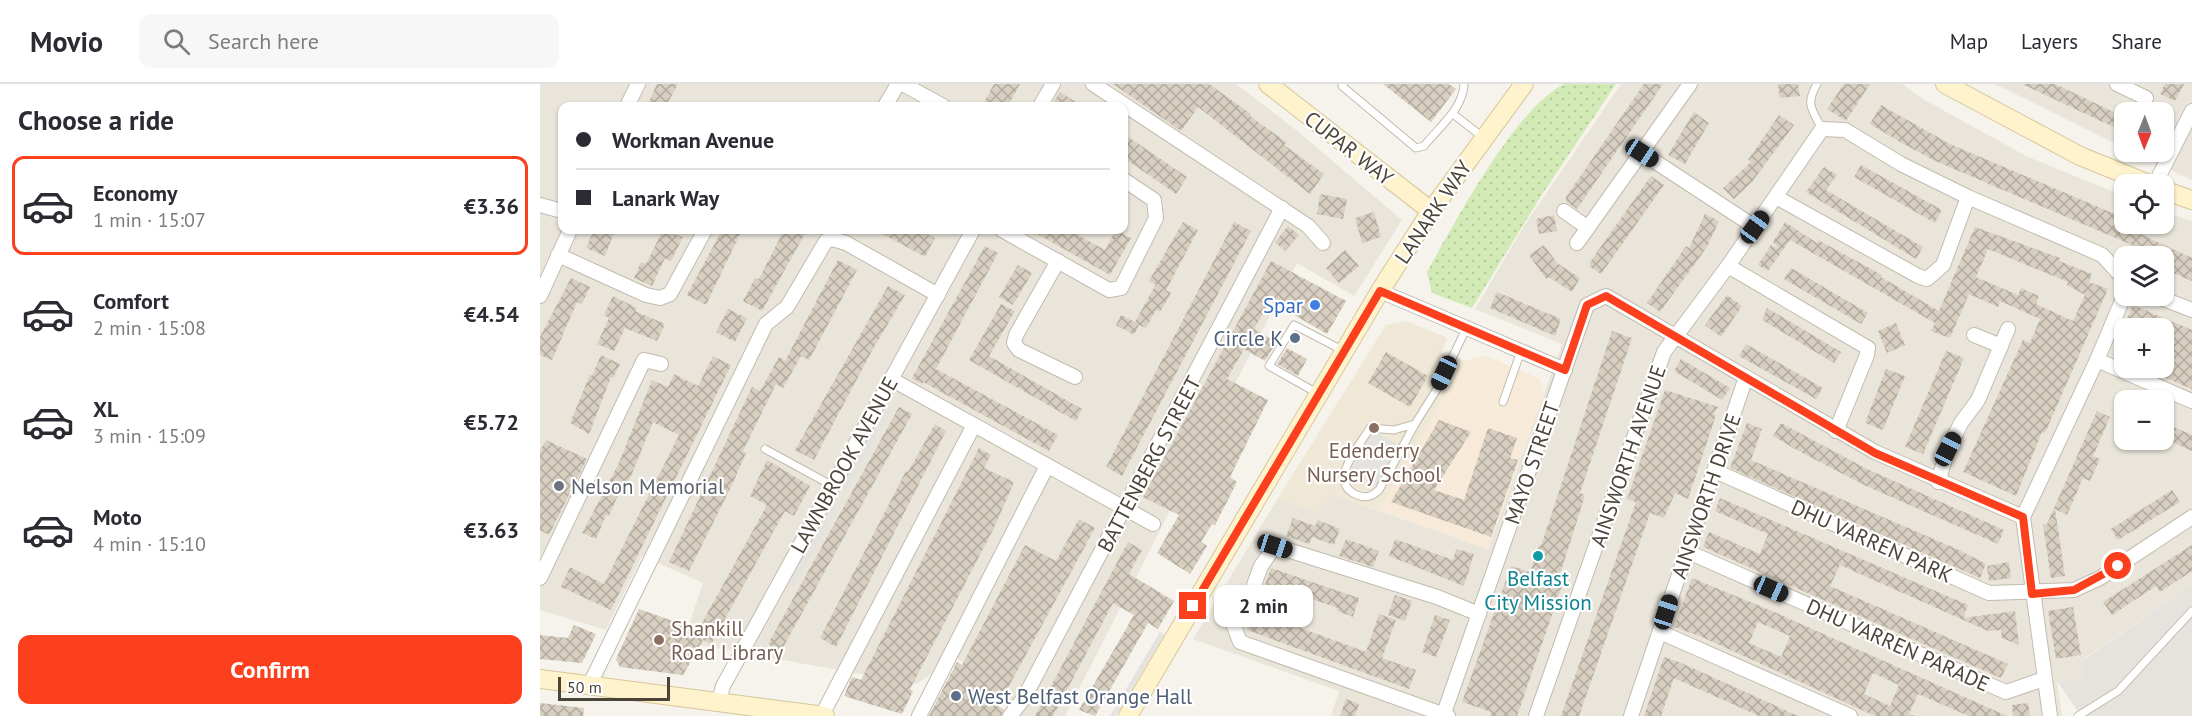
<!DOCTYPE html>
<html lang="en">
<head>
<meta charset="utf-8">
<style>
  body { margin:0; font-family:"PT Sans",sans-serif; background:#f7f7f7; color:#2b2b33; height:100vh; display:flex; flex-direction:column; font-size:22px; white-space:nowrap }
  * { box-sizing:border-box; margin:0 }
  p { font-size:20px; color:#7c7c81 }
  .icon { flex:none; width:33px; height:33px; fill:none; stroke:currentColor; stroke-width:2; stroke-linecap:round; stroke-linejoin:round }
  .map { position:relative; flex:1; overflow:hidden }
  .panel { display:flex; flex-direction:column; background:#fff; width:540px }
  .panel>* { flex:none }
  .top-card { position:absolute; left:18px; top:18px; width:570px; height:132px; border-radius:12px; box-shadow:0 2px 4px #0004; display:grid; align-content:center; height:132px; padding:0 18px; background:#fff }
  .needle { width:39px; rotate:181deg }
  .buttons { position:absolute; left:1574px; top:18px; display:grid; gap:12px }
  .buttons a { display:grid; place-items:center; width:60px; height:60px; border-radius:12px; background:#fff; box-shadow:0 2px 4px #0004; font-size:30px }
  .scale { position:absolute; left:18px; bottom:15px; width:112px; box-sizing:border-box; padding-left:6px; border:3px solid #4b4439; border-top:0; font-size:16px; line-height:21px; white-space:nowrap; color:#4b4439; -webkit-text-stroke:4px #fff; paint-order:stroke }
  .end { position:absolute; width:27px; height:27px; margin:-14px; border:8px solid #fc3f1d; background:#fff; box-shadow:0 0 0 3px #fff }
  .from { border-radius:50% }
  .bubble { position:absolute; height:42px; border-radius:12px; background:#fff; box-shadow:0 2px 4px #0004; font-size:20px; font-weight:700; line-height:42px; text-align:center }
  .car { position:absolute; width:18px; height:36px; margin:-18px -9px; border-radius:8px; box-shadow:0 0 4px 2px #0007; background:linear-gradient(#222 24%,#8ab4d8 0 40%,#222 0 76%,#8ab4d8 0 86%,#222 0) }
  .top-card b { display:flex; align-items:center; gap:21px; height:57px; font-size:22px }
  .top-card b+b { border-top:2px solid #e1e1e2 }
  .top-card i { width:15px; height:15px; background:#2b2b33 }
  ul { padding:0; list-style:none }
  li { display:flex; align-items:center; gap:18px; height:99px; margin:0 12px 9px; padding:0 6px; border:3px solid transparent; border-radius:12px }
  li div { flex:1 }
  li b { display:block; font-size:22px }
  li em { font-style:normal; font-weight:700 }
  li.active { border-color:#fc3f1d }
  li>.icon { width:54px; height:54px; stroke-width:1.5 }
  h2 { padding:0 18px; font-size:27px; line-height:72px }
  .button { display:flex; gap:12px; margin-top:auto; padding:12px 18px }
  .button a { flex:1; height:69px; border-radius:12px; background:#fc3f1d; color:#fff; font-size:24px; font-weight:700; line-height:69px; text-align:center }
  header { display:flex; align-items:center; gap:36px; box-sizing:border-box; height:84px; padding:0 30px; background:#fff; border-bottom:2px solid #e1e1e2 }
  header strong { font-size:28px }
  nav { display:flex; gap:33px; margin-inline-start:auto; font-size:21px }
  .search { width:420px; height:54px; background:#f7f7f7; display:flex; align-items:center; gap:15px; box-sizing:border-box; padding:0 21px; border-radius:12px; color:#7c7c81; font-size:22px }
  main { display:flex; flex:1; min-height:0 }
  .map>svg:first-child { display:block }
</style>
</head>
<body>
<header>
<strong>Movio</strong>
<div class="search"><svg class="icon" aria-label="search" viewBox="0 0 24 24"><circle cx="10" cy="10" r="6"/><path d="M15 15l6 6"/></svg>Search here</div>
<nav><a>Map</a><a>Layers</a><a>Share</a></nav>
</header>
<main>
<section class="panel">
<h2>Choose a ride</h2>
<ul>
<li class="active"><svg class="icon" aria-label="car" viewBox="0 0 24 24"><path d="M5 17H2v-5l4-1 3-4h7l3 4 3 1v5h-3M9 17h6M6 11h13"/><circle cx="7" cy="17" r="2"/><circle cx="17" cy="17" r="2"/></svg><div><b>Economy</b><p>1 min · 15:07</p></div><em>€3.36</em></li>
<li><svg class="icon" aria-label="car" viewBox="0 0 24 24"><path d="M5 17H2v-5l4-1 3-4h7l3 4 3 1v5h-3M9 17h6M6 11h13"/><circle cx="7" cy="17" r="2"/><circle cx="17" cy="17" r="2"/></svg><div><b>Comfort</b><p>2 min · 15:08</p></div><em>€4.54</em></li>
<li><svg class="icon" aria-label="car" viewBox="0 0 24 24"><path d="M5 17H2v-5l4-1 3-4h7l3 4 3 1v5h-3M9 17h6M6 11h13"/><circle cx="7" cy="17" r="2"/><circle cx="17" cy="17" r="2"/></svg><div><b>XL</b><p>3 min · 15:09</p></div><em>€5.72</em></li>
<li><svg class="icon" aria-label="car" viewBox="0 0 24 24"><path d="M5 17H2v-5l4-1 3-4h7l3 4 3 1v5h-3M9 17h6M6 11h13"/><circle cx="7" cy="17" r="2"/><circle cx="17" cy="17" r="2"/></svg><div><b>Moto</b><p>4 min · 15:10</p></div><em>€3.63</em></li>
</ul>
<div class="button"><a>Confirm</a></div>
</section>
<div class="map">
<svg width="1652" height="632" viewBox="0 0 1652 632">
  <defs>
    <pattern id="grass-dots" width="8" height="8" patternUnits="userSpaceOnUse" patternTransform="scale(1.5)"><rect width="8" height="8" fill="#d2eab5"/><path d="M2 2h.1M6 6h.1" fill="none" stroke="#b6ca9c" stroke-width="1.8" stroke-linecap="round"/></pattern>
    <pattern id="building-cross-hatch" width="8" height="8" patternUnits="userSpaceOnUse" patternTransform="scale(1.5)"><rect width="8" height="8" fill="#d8cfc1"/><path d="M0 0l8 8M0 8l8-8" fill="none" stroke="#b1aa9e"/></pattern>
  </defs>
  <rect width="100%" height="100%" fill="#f6f3ec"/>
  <!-- residential -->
  <g fill="#eae5da" fill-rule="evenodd">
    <path d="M0 0H696L760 49 862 136 814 212 757 179 525 632H473L467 622 438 608 446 592 416 574 376 600 160 561 146 550 163 499 102 472 66 546 0 526ZM22 22H584V146H22Z"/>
    <path d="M1081 0H1362L1383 15 1486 72 1584 112V140H1623V127L1652 137V501L1543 575 1544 595 1517 597 1522 632H791L799 607 653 555 738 414 775 428 792 410 948 465 1022 260 935 225 984 142ZM1584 172H1623V212H1584ZM1584 244H1623V284H1584ZM1584 316H1623V356H1584Z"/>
    <path d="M1455 0H1652V96L1592 68H1623V28H1584V64Z"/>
  </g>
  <!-- commercial -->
  <path fill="#f7ead8" d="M945 271 1000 295 1004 309 948 465 839 426 925 277Z"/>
  <!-- industrial -->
  <path fill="#e6e2dd" d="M1652 501V632H1541L1517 597 1544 595 1543 576Z"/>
  <!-- education -->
  <path fill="#efe8d6" d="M866 237 905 253 907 255 901 269 925 277 839 426 792 410 775 428 738 414 846 241Z"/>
  <!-- grass -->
  <path fill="url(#grass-dots)" d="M1025 0H1076L1001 112 932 224 892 209 887 188C914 140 977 21 1025 0Z"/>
  <!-- parking -->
  <g fill="#e5e3e0">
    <path d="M345 324 351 327 306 407 301 404Z"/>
    <path d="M830 345 864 364 839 406 804 388Z"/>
    <path d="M294 418 299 421 254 502 249 499Z"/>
    <path d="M620 548 624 551 576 632H570Z"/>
  </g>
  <!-- building -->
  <g fill="url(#building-cross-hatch)" fill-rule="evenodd">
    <path d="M117 0H138L126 22H107Z"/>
    <path d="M454 0H480L468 22H442Z"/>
    <path d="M573 0H669L711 30 710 32 746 58 744 61 784 90 770 110 658 23 641 47Z"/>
    <path d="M843 0H909L916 5 891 38Z"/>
    <path d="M1104 0H1123L1037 125 1026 117V113Z"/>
    <path d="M1238 0H1258L1260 12 1240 14Z"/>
    <path d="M1304 0H1330L1306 37 1287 25Z"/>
    <path d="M1482 0H1515L1578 30 1584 35V48Z"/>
    <path d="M1625 0H1644L1635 17 1620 10Z"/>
    <path d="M520 8 542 22H511Z"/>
    <path d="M1341 21 1410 60 1584 134V140H1593L1590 145 1652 174V197L1623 185V172H1600L1589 168 1592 161 1393 76 1360 58 1330 40Z"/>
    <path d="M1154 28 1169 39 1145 80 1128 71Z"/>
    <path d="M1239 31 1254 41 1212 98 1194 115 1183 104 1211 78 1208 76Z"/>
    <path d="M584 50 647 93 636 110 584 74Z"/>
    <path d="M1321 81 1402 126 1395 139 1314 93Z"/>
    <path d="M1284 83 1297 91 1286 106 1383 163 1376 175 1266 108Z"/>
    <path d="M1111 92 1124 101 1061 190 1050 183V178Z"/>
    <path d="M780 110 807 115 803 135 777 130Z"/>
    <path d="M834 128 841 153 822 159 815 134Z"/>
    <path d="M1165 130 1179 137 1167 163 1120 228 1107 219 1146 162 1149 164Z"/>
    <path d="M1014 131 1017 147 999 150 996 135Z"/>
    <path d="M643 138 658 146 626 206 609 197Z"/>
    <path d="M694 138 711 147 582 392 566 383Z"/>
    <path d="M1245 138 1277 159 1278 156 1342 191 1341 193 1399 227 1435 143 1520 174 1519 177 1552 190 1549 198 1568 205 1505 349 1502 348 1476 412 1423 388 1483 256 1490 259 1500 235 1460 217 1458 223 1429 210 1410 254 1391 247 1395 239 1250 156 1228 187 1218 181 1231 161 1239 165 1233 158ZM1448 165 1528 198 1527 201 1545 211 1533 237 1496 220 1499 212 1481 204 1478 211 1436 193Z"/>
    <path d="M748 142 759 151 745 167 735 158Z"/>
    <path d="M54 146H75L65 172 46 164Z"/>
    <path d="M123 146 143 153 131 177 125 174 112 202 94 194 101 178 106 180Z"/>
    <path d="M182 146H202L166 221 147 211Z"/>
    <path d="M244 146H267L222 227 203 217 215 194 219 195Z"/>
    <path d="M335 146H379L395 154 385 173Z"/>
    <path d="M490 146H529L565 166 576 146 591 154 570 191Z"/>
    <path d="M1004 161 1017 179 1040 194 1032 208 1009 193 1006 195 989 171Z"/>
    <path d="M445 162 458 169 396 285 518 351 509 367 383 298 382 300 372 294Z"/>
    <path d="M805 166 819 182 799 199 786 184Z"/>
    <path d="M298 176 317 186 275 265 269 276 261 272 243 304 236 300 203 367 206 369 191 403 149 487 129 478 212 303 220 307 239 273 245 277Z"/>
    <path d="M731 177 806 217 787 250 730 217 714 245 737 258 725 277 704 265 687 295 728 316 690 393 697 398 675 441 672 440 661 458 667 462 650 490 617 469 639 431 603 413Z"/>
    <path d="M478 181 492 189 473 221 459 213Z"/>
    <path d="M1251 184 1328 229 1321 240 1244 195Z"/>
    <path d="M31 194 50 203 42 220 37 218 12 276 0 271V253Z"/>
    <path d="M616 200 631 209 620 228 616 226 606 244 599 241 594 251 576 241 581 231 595 238Z"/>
    <path d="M348 202 365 211 333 265 274 376 255 366Z"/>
    <path d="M957 208 1021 235 1015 252 950 224Z"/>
    <path d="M1187 211 1202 222 1181 253 1165 241Z"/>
    <path d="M73 212 97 224 95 227 125 240 117 257 85 244 74 267 57 260 69 234 64 231Z"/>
    <path d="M461 220 475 227 449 272 542 325 536 337 429 276Z"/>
    <path d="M1593 221 1652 246V305L1602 284H1623V244H1583Z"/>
    <path d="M1227 224 1301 268 1294 279 1222 236Z"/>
    <path d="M188 225 207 234 195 258 176 248Z"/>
    <path d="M1356 239 1365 261 1347 269 1338 247Z"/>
    <path d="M1072 247 1092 254 1040 409 1045 411 1017 500 1022 502 977 632H950L951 628 922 618 971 482 990 488 999 461 1001 462Z"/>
    <path d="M1206 260 1283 304 1276 315 1199 272Z"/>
    <path d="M747 264 767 275 758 292 737 280Z"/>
    <path d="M1406 267 1424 274 1383 370 1365 363Z"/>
    <path d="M846 268 888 292 870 323 828 299Z"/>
    <path d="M61 271 80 280 73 294 71 293 49 350 30 339 50 291 52 292Z"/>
    <path d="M173 272 191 281 71 526 21 503 30 483 64 500 139 351 113 338 91 392 84 406 81 404 69 432 66 431 56 455 42 449 79 379 112 296 128 303 134 290 158 302Z"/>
    <path d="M1141 275 1190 304 1182 316 1134 287Z"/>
    <path d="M1346 285 1365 292 1343 346 1325 339Z"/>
    <path d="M1125 306 1178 323 1173 330 1176 331 1148 415 1135 409 1124 434 1110 429 1039 632H1021L1096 418 1087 415Z"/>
    <path d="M359 323 372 330 241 567 228 560Z"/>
    <path d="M1557 327 1570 333 1553 372 1560 375 1550 397 1543 394 1527 431 1515 425 1525 492 1511 494 1503 441 1507 440Z"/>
    <path d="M899 336 931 348 894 406 924 416 948 344 977 354 970 374 978 376 951 453 851 418Z"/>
    <path d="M1623 338 1652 351V367L1623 354Z"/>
    <path d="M1207 339 1222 345 1211 376 1419 466 1446 480 1440 494 1190 384Z"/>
    <path d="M1241 339 1327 385 1464 446 1458 460 1324 401 1255 365 1233 352Z"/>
    <path d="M395 340 406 347 296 563 280 554 366 387 368 388Z"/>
    <path d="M6 356 47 375 9 451 0 446V367Z"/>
    <path d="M439 364 451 371 444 384 474 398 454 444 370 605 373 607 362 630 304 612 312 593 321 596Z"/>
    <path d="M227 376 270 402 254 432 245 427 171 560 163 556 143 591 80 583 76 575 99 525 158 546 227 421 210 412Z"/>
    <path d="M1632 406 1640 418 1578 456 1571 445Z"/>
    <path d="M1180 414 1428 521 1423 534 1475 527 1479 561 1462 554 1461 546 1448 547 1300 481 1290 502 1468 580 1461 594 1163 463 1169 448 1220 470 1228 450 1175 427Z"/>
    <path d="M753 434 775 442 778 436 800 445 794 461 772 453 769 460 746 452Z"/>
    <path d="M539 435 555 444 458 622 464 626 461 632H389L417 578 422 581 485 461 516 477Z"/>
    <path d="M806 455 839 467 833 483 799 472Z"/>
    <path d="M855 455 913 476 916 465 934 470 924 502 849 472Z"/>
    <path d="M588 458 602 466 589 490 634 517 618 545 608 539 555 632 539 626 594 531 573 519 513 632H495Z"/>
    <path d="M1652 461V487L1620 508 1616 502 1572 531 1563 518Z"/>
    <path d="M1469 478 1471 494 1449 497 1447 482Z"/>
    <path d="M731 484 819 514 813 533 797 527 798 524 769 514 724 503Z"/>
    <path d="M1152 494 1232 527 1467 632H1429L1378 610 1369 630 1375 632H1335L1162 553 1134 543ZM1218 538 1250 552 1241 573 1209 559ZM1333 589 1359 601 1350 622 1324 610Z"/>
    <path d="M855 511 872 517 865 537 848 531Z"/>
    <path d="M1533 523 1541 571 1516 575 1508 527Z"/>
    <path d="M714 527 826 568 839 530 856 536 842 574 876 586 869 605 707 546Z"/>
    <path d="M895 531 910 536 896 573 882 568Z"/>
    <path d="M34 541 56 550 42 579 0 575V551L28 554Z"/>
    <path d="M1124 573 1139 578 1258 632H1219L1134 594 1121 632H1104Z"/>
    <path d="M806 615 819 620 815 632H800Z"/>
    <path d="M0 619 44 624 43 632H0Z"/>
    <path d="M1488 619 1490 632H1473L1472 621Z"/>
  </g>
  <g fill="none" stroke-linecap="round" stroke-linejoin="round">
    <defs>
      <g id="lane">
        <path d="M803 0 802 2 876 64 884 62C899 43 923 25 924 0"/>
        <path d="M1277 0C1265 21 1272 25 1282 45"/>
        <path d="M913 30 944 54"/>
        <path d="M777 309 729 282 754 241 804 267"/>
        <path d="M963 318 981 267"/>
        <path d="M875 340 839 406C832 412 826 415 817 411 786 398 820 361 830 344L854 346Z"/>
        <path d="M875 340 897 305 926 245"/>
        <path d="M225 365 293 402"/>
        <path d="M1538 632 1578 607 1652 527"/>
      </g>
      <g id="street">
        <path d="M363 0 403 22"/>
        <path d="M553 0 768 142 783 159"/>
        <path d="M1577 0 1606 14"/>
        <path d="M87 22 98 0"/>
        <path d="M345 22 358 0"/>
        <path d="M500 22 513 0"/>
        <path d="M1102 69 1215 143"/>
        <path d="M1615 100 1652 27"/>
        <path d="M1236 113 1378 192 1387 195 1403 181 1428 113"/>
        <path d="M0 121 22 127"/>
        <path d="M1024 127 1048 144"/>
        <path d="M462 146 569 206 581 204 616 134 614 116 584 96"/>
        <path d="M1037 159 1150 0"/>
        <path d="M18 171 106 211 120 214 130 210 165 146"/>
        <path d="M518 177 476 251 474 259 479 266 535 293"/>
        <path d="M1188 182 1328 264 1327 271 1296 347"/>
        <path d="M840 207 1025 286"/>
        <path d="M0 212 30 146"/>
        <path d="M1616 212 1652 226"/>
        <path d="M1434 251 1461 262"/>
        <path d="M1557 276 1652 317"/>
        <path d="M351 295 613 440"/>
        <path d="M1175 387 1449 509 1534 506 1560 494 1652 433"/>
        <path d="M1398 398 1408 365 1421 339 1438 316 1468 245"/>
        <path d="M1146 467 1466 608 1504 595"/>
        <path d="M0 494 104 276 121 280"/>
        <path d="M714 501 721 482 735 462 897 513 939 530"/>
        <path d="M702 527 692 537 700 558 908 632"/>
        <path d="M1120 548 1310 632"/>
        <path d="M49 602 226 240 247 223 286 157 292 155 306 159 398 211"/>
        <path d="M179 617 183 602 433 146"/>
        <path d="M282 631 434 341"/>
        <path d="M379 632 507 382"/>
        <path d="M470 632 484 614 742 124"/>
        <path d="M903 632 1047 221 1066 212 1335 368 1483 433"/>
        <path d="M996 632 1124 268 1188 182 1282 45 1305 46 1361 80 1428 113 1562 171 1584 195"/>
        <path d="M1091 632 1206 293"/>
        <path d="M1510 632 1483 433 1557 276 1584 212"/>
      </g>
      <g id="secondary">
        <path d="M728 0 891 127"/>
        <path d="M1405 0 1540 72 1609 100"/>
        <path d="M1623 106 1652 116"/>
        <path d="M0 595 285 632"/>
        <path d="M588 632 840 207 891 127 984 0"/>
      </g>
    </defs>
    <!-- lane casing -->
    <use href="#lane" stroke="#c2bbae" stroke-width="9"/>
    <!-- street casing -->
    <use href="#street" stroke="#c2bbae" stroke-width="16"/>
    <!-- secondary casing -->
    <use href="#secondary" stroke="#d6c79b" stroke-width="20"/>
    <!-- lane -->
    <use href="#lane" stroke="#fff" stroke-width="7"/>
    <!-- street -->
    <use href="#street" stroke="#fff" stroke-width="14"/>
    <!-- secondary -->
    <use href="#secondary" stroke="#fff3cd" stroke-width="18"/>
  </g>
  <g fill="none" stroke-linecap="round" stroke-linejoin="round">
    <!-- route -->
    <path stroke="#fc3f1d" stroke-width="8" d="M653 522 840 207 1025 286 1047 221 1066 212 1335 369 1483 433 1492 510 1534 506 1578 482"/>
  </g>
  <!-- markers -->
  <circle fill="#3f7fe0" stroke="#fff" stroke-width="2" cx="775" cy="221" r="6"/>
  <g fill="#5c6f8a" stroke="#fff" stroke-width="2">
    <circle cx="755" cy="254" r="6"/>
    <circle cx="416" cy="612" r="6"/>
  </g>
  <g fill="#8d6e63" stroke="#fff" stroke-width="2">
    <circle cx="834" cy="344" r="6"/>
    <circle cx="119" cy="556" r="6"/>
  </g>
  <circle fill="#6b7280" stroke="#fff" stroke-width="2" cx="19" cy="402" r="6"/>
  <circle fill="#0f9aa8" stroke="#fff" stroke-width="2" cx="998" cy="472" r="6"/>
  <g text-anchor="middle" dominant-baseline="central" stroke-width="4.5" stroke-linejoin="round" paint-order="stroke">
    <!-- street labels -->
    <g font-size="21" fill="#4b4439" stroke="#fff">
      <text transform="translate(809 64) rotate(38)">CUPAR WAY</text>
      <text transform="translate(893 128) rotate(-56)">LANARK WAY</text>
      <text transform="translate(1088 372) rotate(-71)">AINSWORTH AVENUE</text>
      <text transform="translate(992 379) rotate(-71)">MAYO STREET</text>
      <text transform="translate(609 380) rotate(-62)">BATTENBERG STREET</text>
      <text transform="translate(304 381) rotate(-61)">LAWNBROOK AVENUE</text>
      <text transform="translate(1166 412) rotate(-71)">AINSWORTH DRIVE</text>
      <text transform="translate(1332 457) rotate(24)">DHU VARREN PARK</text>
      <text transform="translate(1358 561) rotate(24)">DHU VARREN PARADE</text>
    </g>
    <!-- shop labels -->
    <g font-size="21" fill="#366cbe" stroke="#fff" text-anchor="end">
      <text x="763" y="221">Spar</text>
    </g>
    <!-- service labels -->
    <g font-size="21" fill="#4e5e75" stroke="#fff" text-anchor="end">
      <text x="743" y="254">Circle K</text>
      <text x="428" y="612" text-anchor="start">West Belfast Orange Hall</text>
    </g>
    <!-- education labels -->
    <g font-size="21" fill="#785e54" stroke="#fff">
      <text x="834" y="366">Edenderry<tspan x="834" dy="24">Nursery School</tspan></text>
      <text x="131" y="544" text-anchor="start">Shankill<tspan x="131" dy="24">Road Library</tspan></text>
    </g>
    <!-- worship labels -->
    <g font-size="21" fill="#5b616d" stroke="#fff" text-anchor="start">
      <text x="31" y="402">Nelson Memorial</text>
    </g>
    <!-- culture labels -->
    <g font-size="21" fill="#0d838f" stroke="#fff">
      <text x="998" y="494">Belfast<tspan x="998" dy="24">City Mission</tspan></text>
    </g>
  </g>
</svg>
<div class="buttons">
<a><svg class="needle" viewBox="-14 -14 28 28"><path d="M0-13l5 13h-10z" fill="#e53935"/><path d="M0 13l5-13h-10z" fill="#7c7c81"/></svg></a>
<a><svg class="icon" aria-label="locate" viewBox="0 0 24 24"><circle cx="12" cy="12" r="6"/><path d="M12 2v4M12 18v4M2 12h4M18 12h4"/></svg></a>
<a><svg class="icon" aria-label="layers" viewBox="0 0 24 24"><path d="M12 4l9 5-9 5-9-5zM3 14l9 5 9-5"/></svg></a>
<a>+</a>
<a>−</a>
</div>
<div class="scale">50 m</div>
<i class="end from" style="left:1578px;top:482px"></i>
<i class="end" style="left:653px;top:522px"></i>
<div class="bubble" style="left:674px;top:501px;width:99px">2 min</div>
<i class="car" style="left:1102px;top:69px;rotate:123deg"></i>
<i class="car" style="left:1215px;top:143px;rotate:36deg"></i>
<i class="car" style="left:904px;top:289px;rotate:205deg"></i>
<i class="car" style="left:1408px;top:365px;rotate:27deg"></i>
<i class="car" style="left:735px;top:462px;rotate:108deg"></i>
<i class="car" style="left:1231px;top:505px;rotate:114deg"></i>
<i class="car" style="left:1126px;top:528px;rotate:18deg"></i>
<div class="top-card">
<b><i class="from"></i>Workman Avenue</b>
<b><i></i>Lanark Way</b>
</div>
</div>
</main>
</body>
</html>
